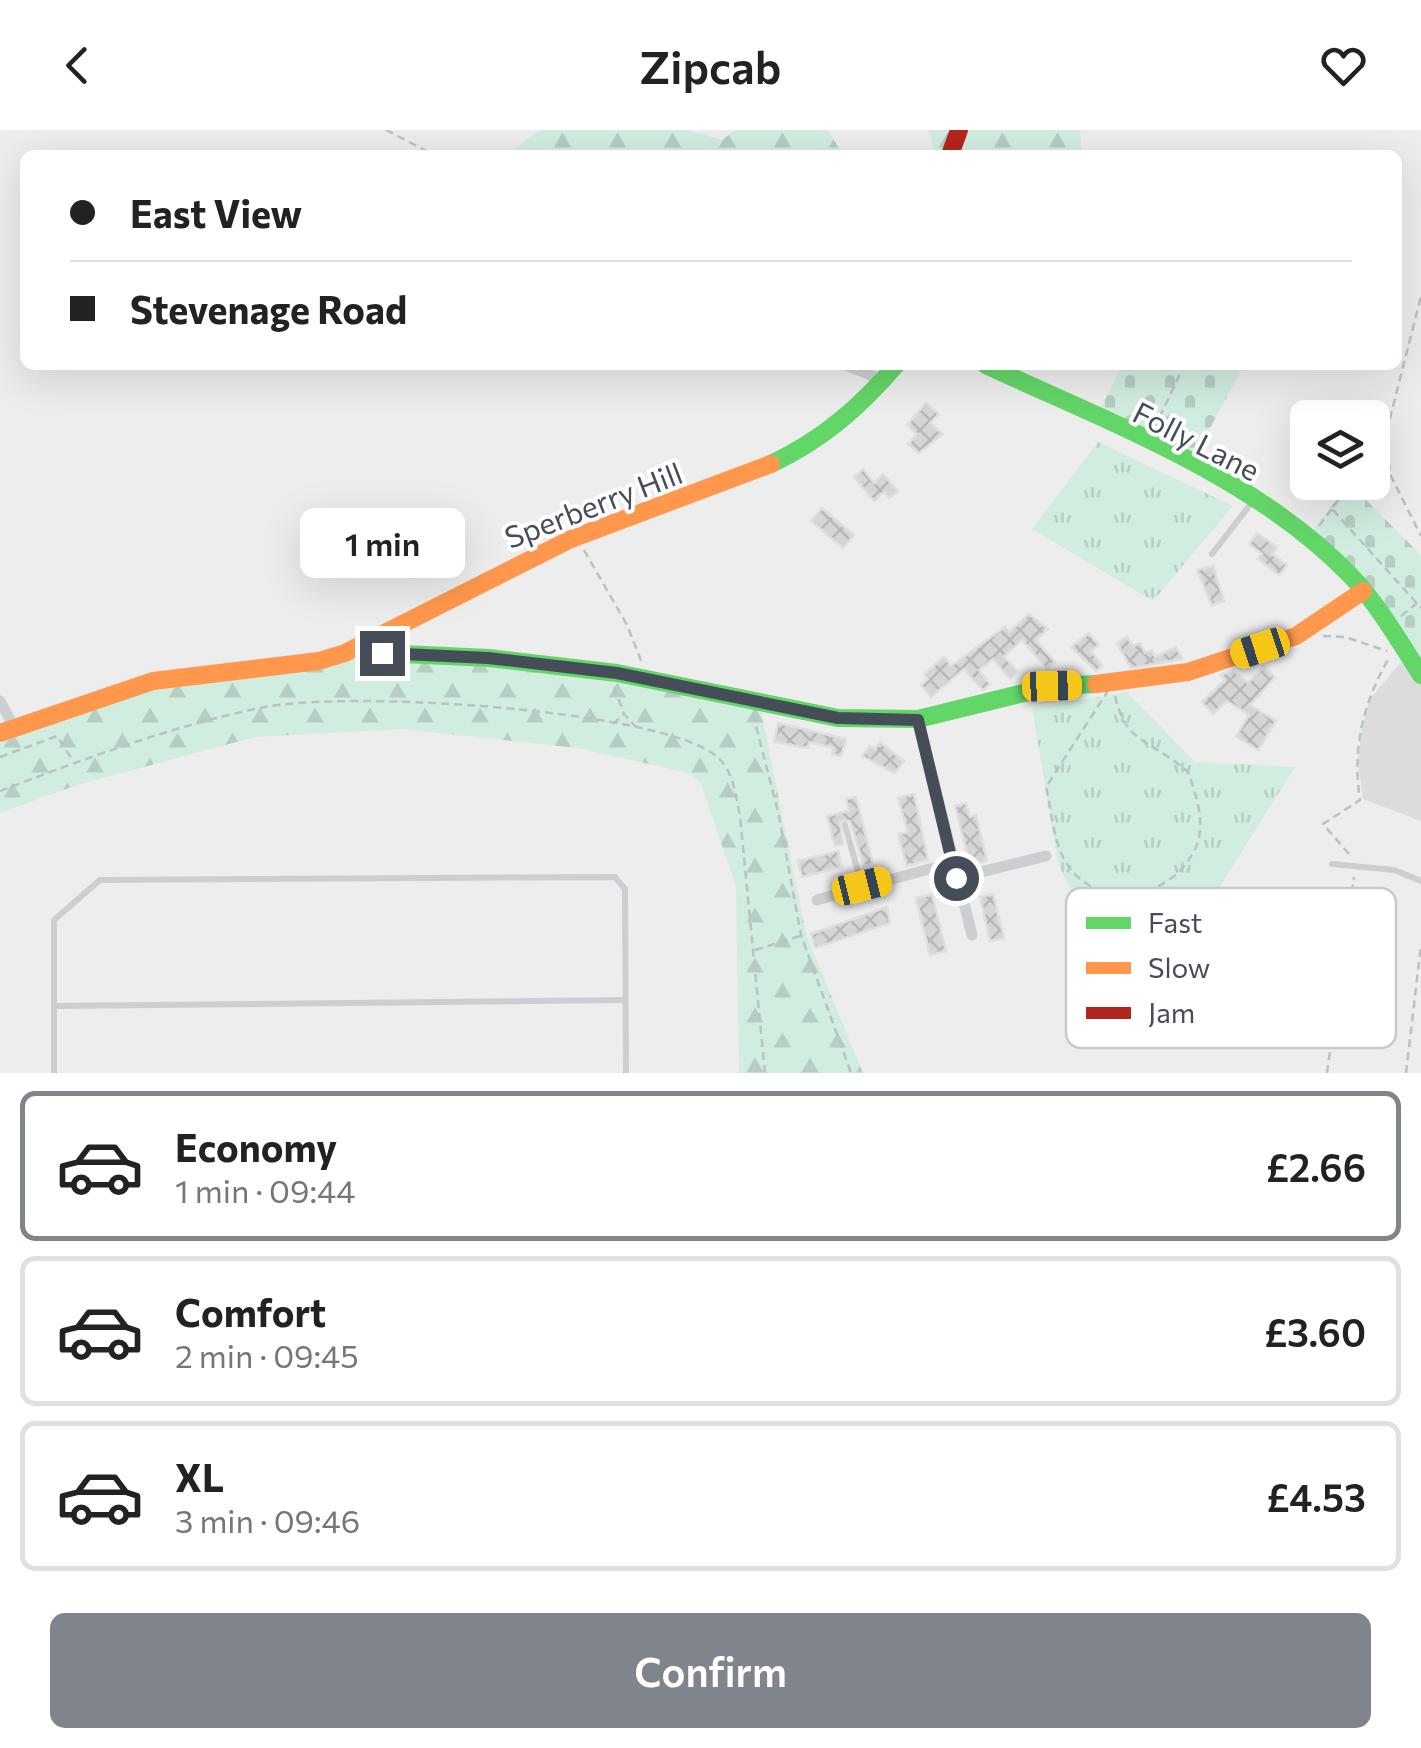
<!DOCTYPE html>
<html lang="en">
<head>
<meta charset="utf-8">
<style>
  body { margin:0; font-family:Commissioner,sans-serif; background:#f2f2f2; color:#222; height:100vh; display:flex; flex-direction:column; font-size:38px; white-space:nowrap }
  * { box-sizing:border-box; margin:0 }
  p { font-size:32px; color:#767676 }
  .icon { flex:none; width:55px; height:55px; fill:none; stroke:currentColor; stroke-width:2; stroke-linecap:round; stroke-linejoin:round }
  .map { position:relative; height:943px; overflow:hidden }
  .drawer { display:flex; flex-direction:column; background:#fff; flex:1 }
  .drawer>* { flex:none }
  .guide { position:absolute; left:20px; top:20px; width:1382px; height:220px; border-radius:15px; box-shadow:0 10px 40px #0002; display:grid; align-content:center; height:220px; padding:0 50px; background:#fff }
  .tools { position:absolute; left:1290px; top:270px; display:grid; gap:20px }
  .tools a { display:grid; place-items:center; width:100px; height:100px; border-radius:15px; background:#fff; box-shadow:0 10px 40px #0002; font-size:50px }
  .end { position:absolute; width:45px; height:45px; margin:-22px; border:12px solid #454d59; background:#fff; box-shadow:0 0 0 5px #fff }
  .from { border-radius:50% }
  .bubble { position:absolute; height:70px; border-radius:15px; background:#fff; box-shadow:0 10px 40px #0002; font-size:32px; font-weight:600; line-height:70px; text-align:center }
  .car { position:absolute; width:30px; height:60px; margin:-30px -15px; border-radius:12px; box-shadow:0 0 8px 2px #0007; background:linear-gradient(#f5c518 24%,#345 0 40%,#f5c518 0 76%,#345 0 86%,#f5c518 0) }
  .guide b { display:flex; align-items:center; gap:35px; height:95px; font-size:38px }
  .guide b+b { border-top:2px solid #e0e0e0 }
  .guide i { width:25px; height:25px; background:#222 }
  ul { padding:18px 0 0; list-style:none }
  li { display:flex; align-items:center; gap:30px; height:150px; margin:0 20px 15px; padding:0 30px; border:5px solid #e0e0e0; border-radius:15px }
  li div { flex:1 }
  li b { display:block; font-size:38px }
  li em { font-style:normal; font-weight:600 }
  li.selected { border-color:#80858d }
  li>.icon { width:90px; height:90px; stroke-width:1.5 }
  .primary-button { display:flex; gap:20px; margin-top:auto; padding:20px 50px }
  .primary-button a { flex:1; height:115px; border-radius:15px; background:#80858d; color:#fff; font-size:40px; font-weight:600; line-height:115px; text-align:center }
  header { display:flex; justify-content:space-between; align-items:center; height:130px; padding:0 50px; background:#fff; font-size:45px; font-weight:600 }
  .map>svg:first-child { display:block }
</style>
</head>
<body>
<header><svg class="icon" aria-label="back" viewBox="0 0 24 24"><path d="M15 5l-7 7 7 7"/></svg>Zipcab<svg class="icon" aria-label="heart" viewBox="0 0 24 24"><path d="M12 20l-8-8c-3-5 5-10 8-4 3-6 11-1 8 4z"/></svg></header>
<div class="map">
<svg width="1421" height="943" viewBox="0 0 1421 943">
  <defs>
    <pattern id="forest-firs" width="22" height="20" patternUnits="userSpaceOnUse" patternTransform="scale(2.5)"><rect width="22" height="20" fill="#d1eddf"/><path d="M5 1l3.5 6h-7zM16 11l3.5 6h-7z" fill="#b5cdc2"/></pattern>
    <pattern id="cemetery-stones" width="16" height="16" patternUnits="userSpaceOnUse" patternTransform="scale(2.5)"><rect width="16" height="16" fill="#d1eddf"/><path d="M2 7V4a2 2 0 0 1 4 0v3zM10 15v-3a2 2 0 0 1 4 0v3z" fill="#b5cdc2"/></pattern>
    <pattern id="park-tufts" width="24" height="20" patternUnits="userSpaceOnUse" patternTransform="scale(2.5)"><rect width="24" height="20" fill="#d1eddf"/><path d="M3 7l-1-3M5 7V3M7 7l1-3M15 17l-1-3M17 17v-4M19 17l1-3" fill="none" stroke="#b5cdc2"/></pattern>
    <pattern id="building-cross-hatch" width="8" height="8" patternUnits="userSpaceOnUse" patternTransform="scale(2.5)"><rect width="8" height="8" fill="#d5d5d7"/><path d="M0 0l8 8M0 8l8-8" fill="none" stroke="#b8b8bb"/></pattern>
  </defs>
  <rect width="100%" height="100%" fill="#eeeded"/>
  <!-- education -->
  <path fill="#dcdcdd" d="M1401 532 1421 555V691L1363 669 1358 632 1362 598 1370 569Z"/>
  <!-- forest -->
  <g fill="url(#forest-firs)">
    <path d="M539 0H688L722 10 735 0H828L843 25H507Z"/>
    <path d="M928 0H1080L1082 25H937Z"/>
    <path d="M377 526 605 547 760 575 806 804 863 943H739L736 756 701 654 689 643 577 618 403 599 255 607 77 655 0 683V613L156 556Z"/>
  </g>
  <!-- cemetery -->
  <g fill="url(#cemetery-stones)">
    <path d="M1123 235H1244L1195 326 1099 281Z"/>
    <path d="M1349 353 1421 425V527L1311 403Z"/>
  </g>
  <!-- park -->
  <g fill="url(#park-tufts)">
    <path d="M1098 312 1233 376 1153 471 1032 399Z"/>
    <path d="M1127 562 1195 632 1295 637 1219 758 1083 785 1058 734 1032 578Z"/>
  </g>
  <!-- building -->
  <g fill="url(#building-cross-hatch)" stroke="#dfdfe0" stroke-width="2.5">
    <path d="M926 273 939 284 930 293 943 304 919 323 908 314 917 304 907 295Z"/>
    <path d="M863 339 874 353 883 344 898 361 889 368 884 362 874 371 854 347Z"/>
    <path d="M822 378 854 405 843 418 811 391Z"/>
    <path d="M1257 403 1277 417 1272 424 1287 435 1279 445 1258 429 1262 424 1249 414Z"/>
    <path d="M1213 436 1224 471 1212 475 1197 440Z"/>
    <path d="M1029 484 1048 499 1036 510 1055 532 1047 539 1022 510 1004 526 1018 542 1010 549 993 529 979 540 990 554 983 560 964 539 931 567 921 555 928 549 924 544 944 527 951 536 1005 497 1009 502Z"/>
    <path d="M1089 503 1099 515 1091 521 1103 536 1096 541 1071 517Z"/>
    <path d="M1127 507 1133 516 1140 513 1145 523 1152 520 1155 527 1176 517 1182 529 1131 538 1117 513Z"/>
    <path d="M1264 536 1275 547 1250 575 1276 591 1258 620 1236 606 1249 585 1227 571 1213 584 1202 572 1225 550 1220 545 1233 540 1248 553Z"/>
    <path d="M778 593 846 609 841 626 832 624 834 618 809 612 808 618 774 612Z"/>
    <path d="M880 612 904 631 895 643 862 626 870 616 875 619Z"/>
    <path d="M914 664 928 730 907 736 898 704 908 702 898 668Z"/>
    <path d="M856 667 873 734 864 736 850 691H840L843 714 835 716 827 686 849 681 846 669Z"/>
    <path d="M966 673 970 687 976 685 987 731 970 735 955 676Z"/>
    <path d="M838 721 842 737 802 747 798 731Z"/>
    <path d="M932 764 946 821 930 825 916 768Z"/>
    <path d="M993 764 1004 808 990 811 980 767Z"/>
    <path d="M887 777 890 793 815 818 811 804Z"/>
  </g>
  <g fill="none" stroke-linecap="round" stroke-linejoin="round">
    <!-- path -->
    <g stroke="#b8c3c2" stroke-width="2.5" stroke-dasharray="8 5" stroke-linecap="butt">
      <path d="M386 0 434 25"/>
      <path d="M1154 299 1180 244"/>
      <path d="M1385 306 1391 346 1421 406"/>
      <path d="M1372 323 1386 304 1421 166"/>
      <path d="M1333 380 1421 478"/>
      <path d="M1319 396 1352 352"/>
      <path d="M584 420 627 495 642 533"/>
      <path d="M1401 486 1421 470"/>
      <path d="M1323 506 1345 507 1387 521"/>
      <path d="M1113 553C1121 615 1147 606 1188 642 1196 664 1206 693 1196 717 1171 773 1090 784 1062 725 1053 706 1051 678 1046 657Z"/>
      <path d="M614 557 624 584"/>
      <path d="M753 584 779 686 801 805 851 943"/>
      <path d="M613 594 624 584 635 596"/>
      <path d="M0 627 57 606 73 631"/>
      <path d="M0 661C84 629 172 596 260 578 343 560 637 578 709 621 733 635 735 661 740 686L765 943"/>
      <path d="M1349 724 1323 694 1360 670C1352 617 1363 573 1390 526"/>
      <path d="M755 820 800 806"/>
      <path d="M1327 943 1354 747"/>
      <path d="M1406 943 1421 815"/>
    </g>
    <!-- lane -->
    <g stroke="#ccced1" stroke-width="6">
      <path d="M1212 424 1253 371"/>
      <path d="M845 695 862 756"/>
      <path d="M1332 734 1394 740 1421 751"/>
      <path d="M54 876 625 870"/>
      <path d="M54 943V790L100 750 615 747 625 759 626 943"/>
    </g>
    <!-- street -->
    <g stroke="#ccced1" stroke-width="11">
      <path d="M846 235 885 251"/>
      <path d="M0 571 14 597"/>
      <path d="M918 589 972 805"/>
      <path d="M956 748 1046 726"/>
      <path d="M817 770 951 733"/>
    </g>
    <!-- fast -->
    <g stroke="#63d668" stroke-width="18">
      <path d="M986 235C1110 293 1253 345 1350 445 1378 474 1399 511 1421 545"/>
      <path d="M771 334C822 310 860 277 896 235"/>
      <path d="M382 523 489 528 617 543 838 588 918 589 1052 556 1096 554"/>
    </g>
    <!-- slow -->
    <g stroke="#ff974d" stroke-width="18">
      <path d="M1096 554 1188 542 1296 506 1363 461"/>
      <path d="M0 603 153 551 319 531 345 523 571 409 771 334"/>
    </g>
    <!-- jam -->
    <path stroke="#b3261e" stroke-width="18" d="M950 25 959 0"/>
  </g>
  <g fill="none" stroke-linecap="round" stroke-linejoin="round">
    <!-- route -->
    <path stroke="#454d59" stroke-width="12" d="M382 523 488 528 617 543 838 588 918 590 956 748"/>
  </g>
  <g text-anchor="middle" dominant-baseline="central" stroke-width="8" stroke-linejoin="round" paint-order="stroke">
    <!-- street labels -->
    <g font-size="30" fill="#454d59" stroke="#fff">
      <text transform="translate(1197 310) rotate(27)">Folly Lane</text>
      <text transform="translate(593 374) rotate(-21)">Sperberry Hill</text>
    </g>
  </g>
  <!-- legend -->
  <rect x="1066" y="758" width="330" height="160" rx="15" fill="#fff" stroke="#c7cacd" stroke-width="2.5"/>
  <rect x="1086" y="787" width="45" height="12" fill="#63d668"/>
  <rect x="1086" y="832" width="45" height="12" fill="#ff974d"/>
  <rect x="1086" y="877" width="45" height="12" fill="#b3261e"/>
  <g font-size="28" fill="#454d59">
    <text x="1148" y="803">Fast</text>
    <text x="1148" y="848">Slow</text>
    <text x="1148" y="893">Jam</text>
  </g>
</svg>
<div class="tools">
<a><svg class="icon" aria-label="layers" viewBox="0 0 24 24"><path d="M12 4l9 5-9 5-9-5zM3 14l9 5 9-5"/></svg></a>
</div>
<i class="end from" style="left:956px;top:748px"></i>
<i class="end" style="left:382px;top:523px"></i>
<div class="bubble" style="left:300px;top:378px;width:165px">1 min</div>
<i class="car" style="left:1260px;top:518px;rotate:252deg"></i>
<i class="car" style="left:1052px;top:556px;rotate:88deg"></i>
<i class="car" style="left:862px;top:756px;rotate:76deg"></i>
<div class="guide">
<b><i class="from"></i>East View</b>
<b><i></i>Stevenage Road</b>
</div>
</div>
<section class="drawer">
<ul>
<li class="selected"><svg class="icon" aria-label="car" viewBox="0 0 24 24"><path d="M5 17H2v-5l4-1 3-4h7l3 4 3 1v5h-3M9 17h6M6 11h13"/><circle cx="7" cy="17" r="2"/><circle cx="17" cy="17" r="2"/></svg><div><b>Economy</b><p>1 min · 09:44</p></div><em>£2.66</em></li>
<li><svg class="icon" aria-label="car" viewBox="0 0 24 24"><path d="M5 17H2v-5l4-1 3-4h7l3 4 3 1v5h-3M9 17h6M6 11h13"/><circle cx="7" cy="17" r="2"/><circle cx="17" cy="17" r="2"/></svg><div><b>Comfort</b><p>2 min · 09:45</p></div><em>£3.60</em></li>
<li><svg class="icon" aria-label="car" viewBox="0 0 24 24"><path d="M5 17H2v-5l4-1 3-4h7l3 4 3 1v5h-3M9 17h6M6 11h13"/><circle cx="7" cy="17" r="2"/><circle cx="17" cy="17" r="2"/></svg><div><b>XL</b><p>3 min · 09:46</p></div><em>£4.53</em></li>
</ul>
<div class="primary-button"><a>Confirm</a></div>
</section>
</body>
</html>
